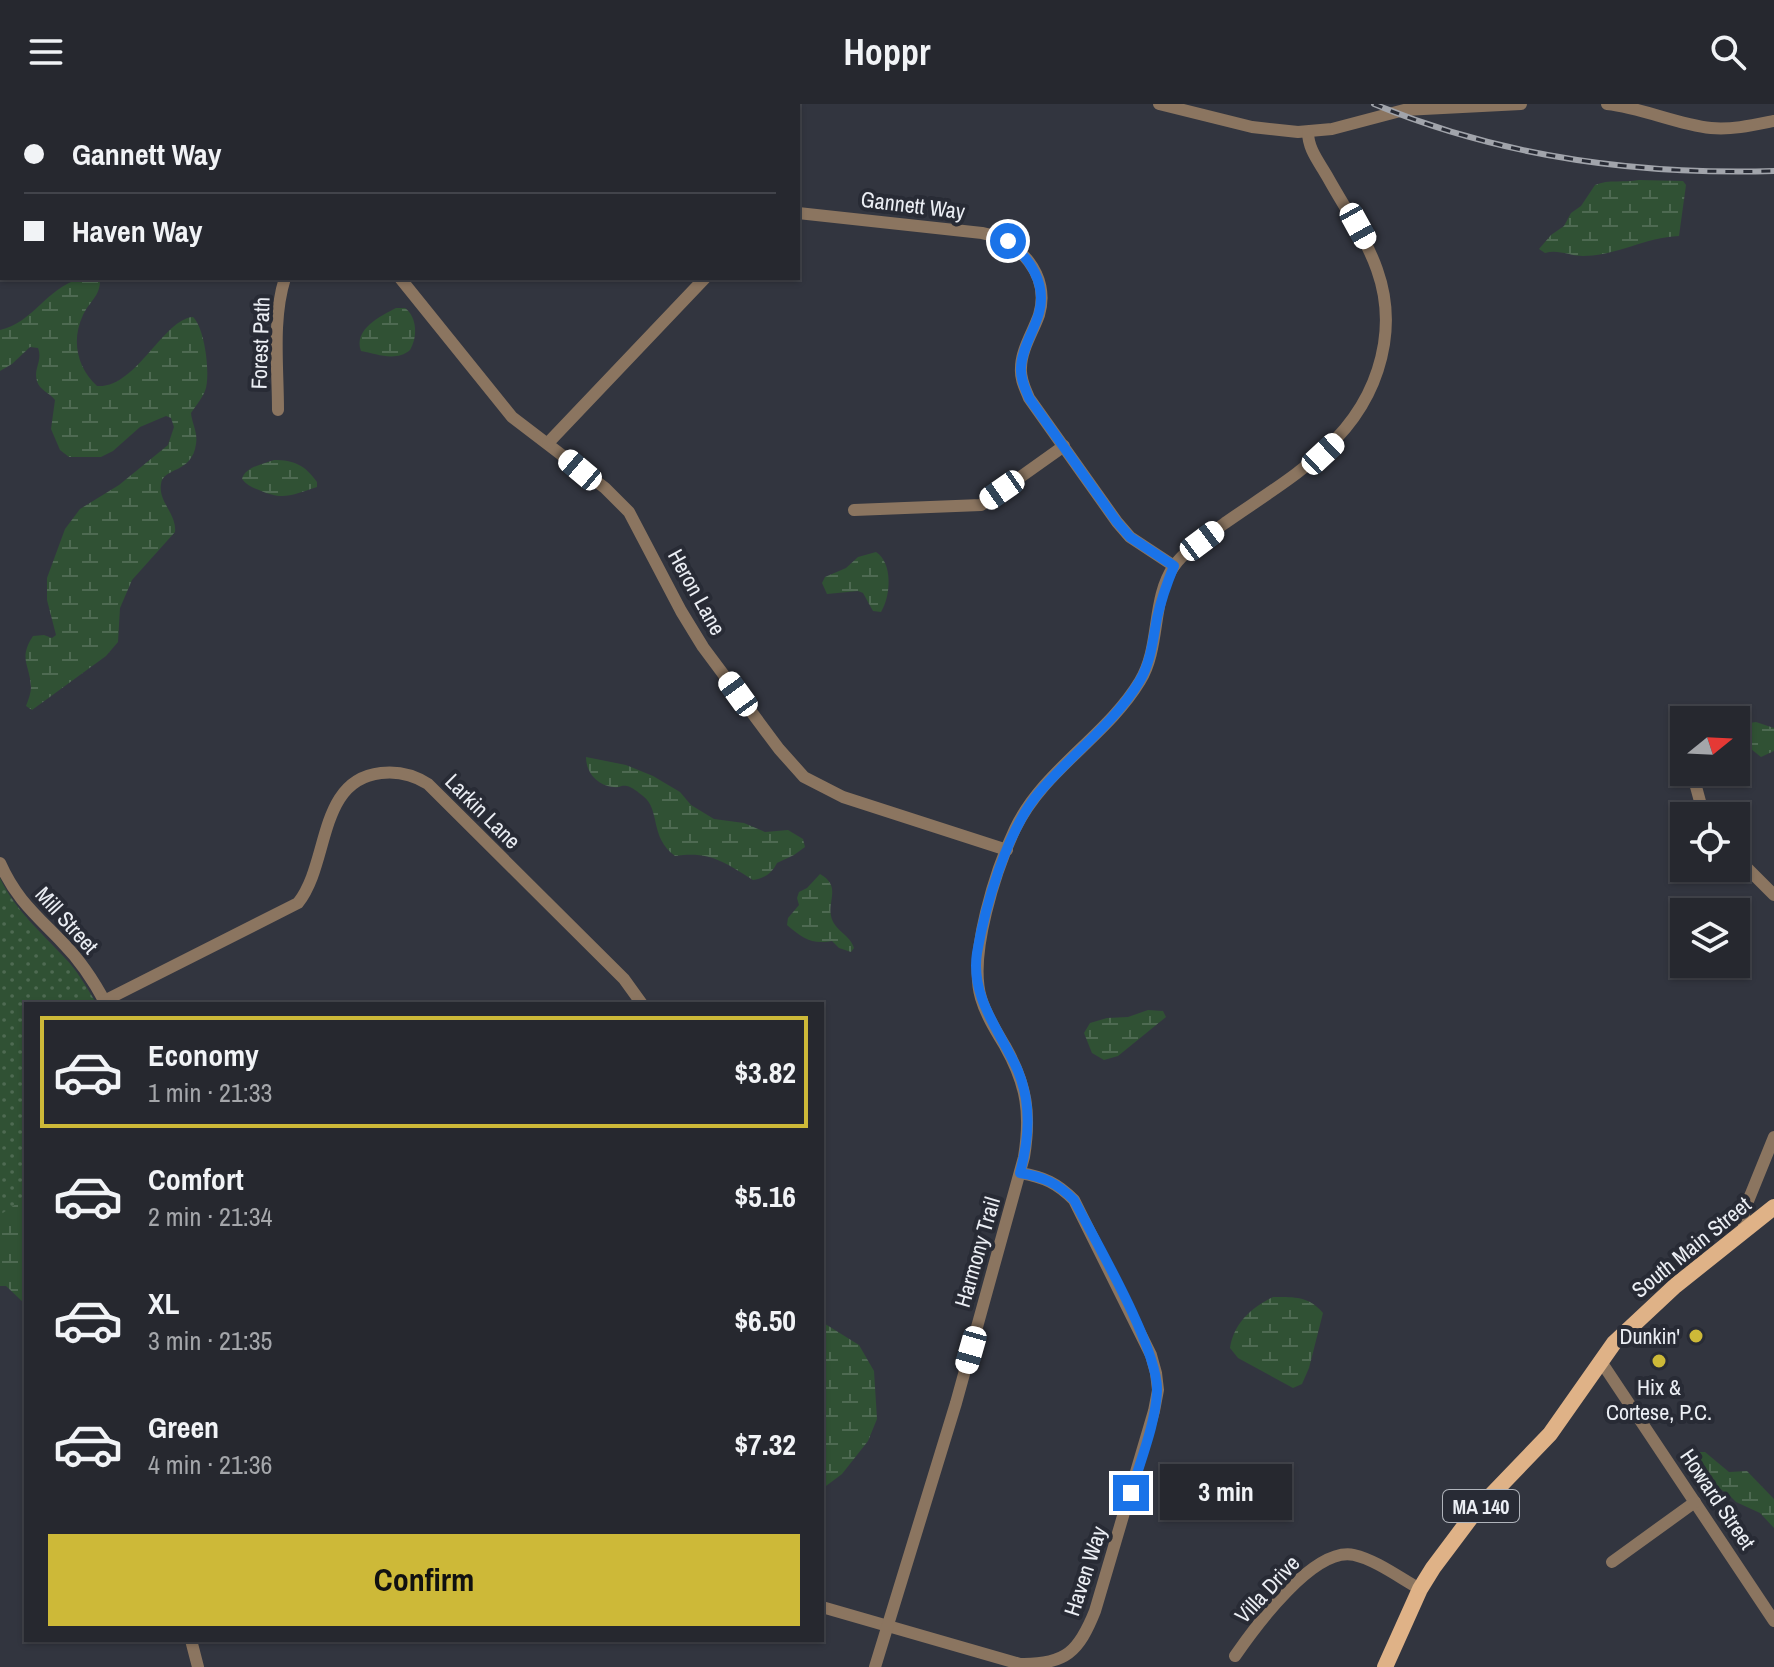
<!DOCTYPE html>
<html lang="en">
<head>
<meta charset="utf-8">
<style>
  body { margin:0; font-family:"Archivo Narrow",sans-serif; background:#32343b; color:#f1f3f6; height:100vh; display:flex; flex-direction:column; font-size:30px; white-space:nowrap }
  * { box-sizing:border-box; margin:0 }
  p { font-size:26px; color:#a4a6aa }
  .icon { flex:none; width:44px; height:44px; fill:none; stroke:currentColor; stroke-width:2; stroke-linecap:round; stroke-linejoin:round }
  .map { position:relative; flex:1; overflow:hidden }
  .side { position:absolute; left:24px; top:898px; width:800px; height:640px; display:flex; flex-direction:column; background:#26282f; border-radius:0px; box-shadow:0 2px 6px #0004,0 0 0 2px #42444b }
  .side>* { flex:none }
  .banner { position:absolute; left:0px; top:0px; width:800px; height:176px; box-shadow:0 2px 6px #0004,0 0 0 2px #42444b; display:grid; align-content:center; height:176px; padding:0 24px; background:#26282f }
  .needle { width:52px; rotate:72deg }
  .buttons { position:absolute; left:1670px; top:602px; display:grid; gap:16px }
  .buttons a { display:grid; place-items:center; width:80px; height:80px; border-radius:0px; background:#26282f; box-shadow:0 2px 6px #0004,0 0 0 2px #42444b; font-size:40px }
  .end { position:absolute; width:36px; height:36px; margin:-18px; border:10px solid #1a73e8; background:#fff; box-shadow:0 0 0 4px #fff }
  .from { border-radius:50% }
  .bubble { position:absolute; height:56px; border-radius:0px; background:#26282f; box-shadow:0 2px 6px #0004,0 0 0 2px #42444b; font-size:26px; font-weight:800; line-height:56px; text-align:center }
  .car { position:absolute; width:24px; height:48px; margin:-24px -12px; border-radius:10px; box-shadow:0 0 6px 2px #0007; background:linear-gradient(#fff 24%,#345 0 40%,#fff 0 76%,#345 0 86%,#fff 0) }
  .banner b { display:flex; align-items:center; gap:28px; height:76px; font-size:30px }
  .banner b+b { border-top:2px solid #42444b }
  .banner i { width:20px; height:20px; background:#f1f3f6 }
  ul { padding:14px 0 0; list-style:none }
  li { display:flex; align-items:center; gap:24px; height:112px; margin:0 16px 12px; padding:0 8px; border:4px solid transparent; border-radius:0px }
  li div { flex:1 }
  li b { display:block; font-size:30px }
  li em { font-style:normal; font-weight:800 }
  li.on { border-color:#cdb938 }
  li>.icon { width:72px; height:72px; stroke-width:1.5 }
  .button { display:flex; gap:16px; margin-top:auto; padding:16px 24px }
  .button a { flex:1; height:92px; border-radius:0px; background:#cdb938; color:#111; font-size:32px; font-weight:800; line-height:92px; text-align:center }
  header { display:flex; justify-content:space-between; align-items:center; height:104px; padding:0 24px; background:#26282f; font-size:36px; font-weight:800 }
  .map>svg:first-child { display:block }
</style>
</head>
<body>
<header><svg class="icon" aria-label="menu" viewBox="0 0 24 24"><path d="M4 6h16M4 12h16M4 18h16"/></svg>Hoppr<svg class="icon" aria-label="search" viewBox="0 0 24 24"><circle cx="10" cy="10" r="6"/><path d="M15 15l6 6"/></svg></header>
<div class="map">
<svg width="1774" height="1563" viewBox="0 0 1774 1563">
  <defs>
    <pattern id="grass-dots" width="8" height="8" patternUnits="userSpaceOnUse" patternTransform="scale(2)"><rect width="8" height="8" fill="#305134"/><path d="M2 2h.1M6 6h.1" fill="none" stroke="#4e6a52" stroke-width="1.8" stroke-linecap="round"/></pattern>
    <pattern id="wetland-marsh" width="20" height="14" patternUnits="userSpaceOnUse" patternTransform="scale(2)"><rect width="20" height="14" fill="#305134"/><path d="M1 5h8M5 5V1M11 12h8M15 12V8" fill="none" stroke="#4e6a52"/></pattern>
  </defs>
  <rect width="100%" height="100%" fill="#32353f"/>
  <!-- grass -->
  <path fill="url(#grass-dots)" d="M0 774C15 806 40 827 64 853 77 866 87 884 97 900H26V1115L0 1128Z"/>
  <!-- wetland -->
  <g fill="url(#wetland-marsh)">
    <path d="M1639 76 1683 77 1686 81 1679 132C1646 133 1616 152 1583 152 1570 152 1558 145 1545 149L1539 145 1551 131 1564 122 1571 109 1581 102 1595 81C1609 75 1624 79 1639 76Z"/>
    <path d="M81 174 100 177C100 192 89 198 83 211 71 237 77 263 97 282 136 285 163 215 193 213 205 224 211 272 205 287 202 294 196 302 191 309 192 320 198 328 196 340 192 370 163 363 161 380 158 398 177 410 175 428L132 476 120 504 118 538 106 552 32 606 26 602C28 597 31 589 31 583 30 561 18 555 33 532L44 531 52 534 56 531 47 496V474L65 425 80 405 119 381 168 341 174 323 171 314 166 312 140 323 113 347 101 353H69L60 346 51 325 55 296C50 289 39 286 37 277 33 265 43 257 38 244L30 243 12 260 0 267V226C34 218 44 186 81 174Z"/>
    <path d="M396 204H405C417 213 418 233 410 246 396 258 377 250 361 247 353 225 381 212 396 204Z"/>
    <path d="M274 356C294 356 305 361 317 378V383C292 391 283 397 259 386 251 383 247 381 242 375 245 363 263 360 274 356Z"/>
    <path d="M876 448C893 459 891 492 881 508L873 507 863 489 858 487 827 490 822 479 825 473 846 464 858 453Z"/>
    <path d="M1756 618 1774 624V647L1761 653 1746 641 1740 631 1741 626 1749 619Z"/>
    <path d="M586 653 626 661 653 672 680 688 691 701 714 715 744 719 765 728 788 726 803 735 805 743 794 751 777 759C772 769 765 774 753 776 724 758 710 747 675 752 649 733 661 706 643 692 638 688 632 683 627 682 619 681 621 684 614 683 598 682 586 669 586 653Z"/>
    <path d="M820 770C841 782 828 795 831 812 834 827 850 830 854 844L851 848 839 844 832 837C812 841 802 834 787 821L788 814 799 801 797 794 799 788 807 784Z"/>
    <path d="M1148 906 1163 907 1166 913 1118 952 1104 956 1092 949 1084 929 1090 919 1107 914 1128 913Z"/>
    <path d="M26 1093V1201L6 1182H0V1111Z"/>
    <path d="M1273 1193C1294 1193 1309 1192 1323 1209L1309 1264 1302 1280 1293 1284 1238 1254 1230 1244C1234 1219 1251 1204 1273 1193Z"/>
    <path d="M822 1218 859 1241 874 1267 877 1315 868 1337 842 1370 822 1385Z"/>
    <path d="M1694 1348H1705L1729 1368 1747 1367 1774 1395V1424L1760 1409 1736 1398 1728 1390 1694 1369 1687 1355Z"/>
  </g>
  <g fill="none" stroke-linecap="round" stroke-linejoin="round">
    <!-- minor -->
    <g stroke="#8b7560" stroke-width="12">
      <path d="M1159 0 1252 23 1298 28 1332 25 1404 6 1521 0"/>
      <path d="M1607 0C1643 4 1676 20 1711 24 1732 26 1754 21 1774 17"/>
      <path d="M164 2 167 0"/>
      <path d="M0 44 2 46"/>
      <path d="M798 109 982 129C1019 136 1051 171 1039 211 1033 228 1021 246 1021 264 1020 275 1025 284 1029 294L1117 418 1130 433 1174 462"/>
      <path d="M400 174 512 313 605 384 629 408 681 507 703 543 779 645 804 673 843 693 1007 746"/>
      <path d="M278 306C278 263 272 215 285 174"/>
      <path d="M548 339 705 174"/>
      <path d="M854 406 981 401 1064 342"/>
      <path d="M1692 668 1704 712"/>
      <path d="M1736 753 1774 791"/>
      <path d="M0 759C16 795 35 810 62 838 80 856 94 877 106 900"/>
      <path d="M104 897 298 799C330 759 317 676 381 669 398 667 414 671 428 680L624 875 642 900"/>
      <path d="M1744 1127V1107L1774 1033"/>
      <path d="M1600 1256 1774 1517"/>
      <path d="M1612 1458 1695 1398"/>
      <path d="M822 1503 1020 1560C1066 1561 1079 1547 1095 1507L1154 1307 1158 1286 1156 1269 1151 1251 1074 1096C1057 1079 1044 1073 1020 1069"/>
      <path d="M191 1536 198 1563"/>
      <path d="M1235 1552C1255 1523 1314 1442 1354 1451 1376 1456 1400 1474 1420 1485"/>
      <path d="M875 1563 956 1299 1024 1053C1031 1010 1027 981 1005 942 996 927 986 911 981 894 968 851 996 765 1015 725 1043 666 1107 632 1140 577 1161 543 1151 495 1174 462 1186 445 1209 431 1225 419 1295 370 1369 332 1384 240 1395 171 1358 128 1327 72 1319 58 1308 45 1308 28"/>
    </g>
    <!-- major -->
    <path stroke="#dfb287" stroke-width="16" d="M1385 1563 1420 1485 1433 1464 1475 1408 1550 1330 1614 1239 1675 1182 1774 1103"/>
    <defs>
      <path id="rail" d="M1374 0C1501 53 1638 71 1774 67"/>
    </defs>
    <!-- rail casing -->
    <use href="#rail" stroke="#a1a4ab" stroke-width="6"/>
    <!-- rail -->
    <use href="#rail" stroke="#282b35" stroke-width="3" stroke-dasharray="9" stroke-linecap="butt"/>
  </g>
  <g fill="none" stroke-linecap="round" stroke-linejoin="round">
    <!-- route -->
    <path stroke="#1a73e8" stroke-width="10" d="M1008 137C1030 154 1047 180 1039 209 1034 227 1022 244 1021 263 1020 274 1025 284 1029 294L1117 418 1130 433 1174 462C1167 479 1161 496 1157 514 1153 535 1151 559 1139 578 1113 621 1069 652 1037 691 1007 728 985 802 977 849 970 894 1001 928 1018 967 1032 1001 1029 1035 1020 1069 1044 1073 1057 1079 1074 1096 1095 1136 1160 1248 1157 1288 1155 1322 1140 1357 1131 1389"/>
  </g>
  <!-- markers -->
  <g fill="#cdb938" stroke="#282b35" stroke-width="3">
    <circle cx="1696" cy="1232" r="8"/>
    <circle cx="1659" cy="1257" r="8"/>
  </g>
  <g text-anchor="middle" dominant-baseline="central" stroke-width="8" stroke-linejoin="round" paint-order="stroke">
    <!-- shield labels -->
    <rect fill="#282b35" stroke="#b0b4bb" stroke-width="2" x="1443" y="1386" width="76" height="32" rx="6"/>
    <g font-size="20" font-weight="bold" fill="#ebeef4">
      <text x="1481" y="1402">MA 140</text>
    </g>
    <!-- street labels -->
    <g font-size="22" fill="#ebeef4" stroke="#282b35">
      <text transform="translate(913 101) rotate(7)">Gannett Way</text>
      <text transform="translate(260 239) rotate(-88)">Forest Path</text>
      <text transform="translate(697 488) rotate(61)">Heron Lane</text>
      <text transform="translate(483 707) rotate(45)">Larkin Lane</text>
      <text transform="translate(67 816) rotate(48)">Mill Street</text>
      <text transform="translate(1691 1143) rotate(-39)">South Main Street</text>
      <text transform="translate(977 1148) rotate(-74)">Harmony Trail</text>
      <text transform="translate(1718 1395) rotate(56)">Howard Street</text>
      <text transform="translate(1085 1467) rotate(-72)">Haven Way</text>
      <text transform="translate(1267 1485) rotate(-47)">Villa Drive</text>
    </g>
    <!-- poi labels -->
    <g font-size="22" fill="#ebeef4" stroke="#282b35" text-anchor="end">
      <text x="1680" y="1232">Dunkin'</text>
      <text x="1659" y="1283" text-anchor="middle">Hix &amp;<tspan x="1659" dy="25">Cortese, P.C.</tspan></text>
    </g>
  </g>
</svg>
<div class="buttons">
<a><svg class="needle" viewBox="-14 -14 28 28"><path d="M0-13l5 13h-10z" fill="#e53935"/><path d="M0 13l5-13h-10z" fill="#a4a6aa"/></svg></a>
<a><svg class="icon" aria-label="locate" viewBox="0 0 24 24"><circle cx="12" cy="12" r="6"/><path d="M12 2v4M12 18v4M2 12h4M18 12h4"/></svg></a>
<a><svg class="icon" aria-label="layers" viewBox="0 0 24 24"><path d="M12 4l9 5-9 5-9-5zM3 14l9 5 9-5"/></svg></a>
</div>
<i class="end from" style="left:1008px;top:137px"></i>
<i class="end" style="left:1131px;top:1389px"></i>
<div class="bubble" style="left:1160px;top:1360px;width:132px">3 min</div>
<i class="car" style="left:1358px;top:122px;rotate:151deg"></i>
<i class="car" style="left:1323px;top:350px;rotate:47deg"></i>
<i class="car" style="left:580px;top:366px;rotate:310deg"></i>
<i class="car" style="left:1002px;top:386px;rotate:235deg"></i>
<i class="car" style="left:1202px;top:437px;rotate:53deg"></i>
<i class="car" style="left:738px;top:590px;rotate:324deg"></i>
<i class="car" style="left:971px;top:1246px;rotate:196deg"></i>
<div class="banner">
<b><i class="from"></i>Gannett Way</b>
<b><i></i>Haven Way</b>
</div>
<section class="side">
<ul>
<li class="on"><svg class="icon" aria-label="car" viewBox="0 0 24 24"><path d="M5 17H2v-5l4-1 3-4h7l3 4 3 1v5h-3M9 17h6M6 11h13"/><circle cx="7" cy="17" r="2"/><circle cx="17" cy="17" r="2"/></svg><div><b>Economy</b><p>1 min · 21:33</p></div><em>$3.82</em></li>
<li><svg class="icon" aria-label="car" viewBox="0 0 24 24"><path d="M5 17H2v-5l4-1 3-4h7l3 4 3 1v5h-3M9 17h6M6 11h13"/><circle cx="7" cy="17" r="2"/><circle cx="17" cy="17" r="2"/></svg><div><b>Comfort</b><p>2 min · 21:34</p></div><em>$5.16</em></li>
<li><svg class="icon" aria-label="car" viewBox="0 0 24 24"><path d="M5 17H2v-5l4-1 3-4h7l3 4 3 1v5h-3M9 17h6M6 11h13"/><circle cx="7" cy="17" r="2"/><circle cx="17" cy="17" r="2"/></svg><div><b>XL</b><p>3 min · 21:35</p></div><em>$6.50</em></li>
<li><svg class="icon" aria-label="car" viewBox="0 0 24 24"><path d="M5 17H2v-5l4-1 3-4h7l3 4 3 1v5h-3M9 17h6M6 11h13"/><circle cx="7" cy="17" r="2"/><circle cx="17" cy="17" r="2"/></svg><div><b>Green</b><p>4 min · 21:36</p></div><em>$7.32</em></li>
</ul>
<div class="button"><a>Confirm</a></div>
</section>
</div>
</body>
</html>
